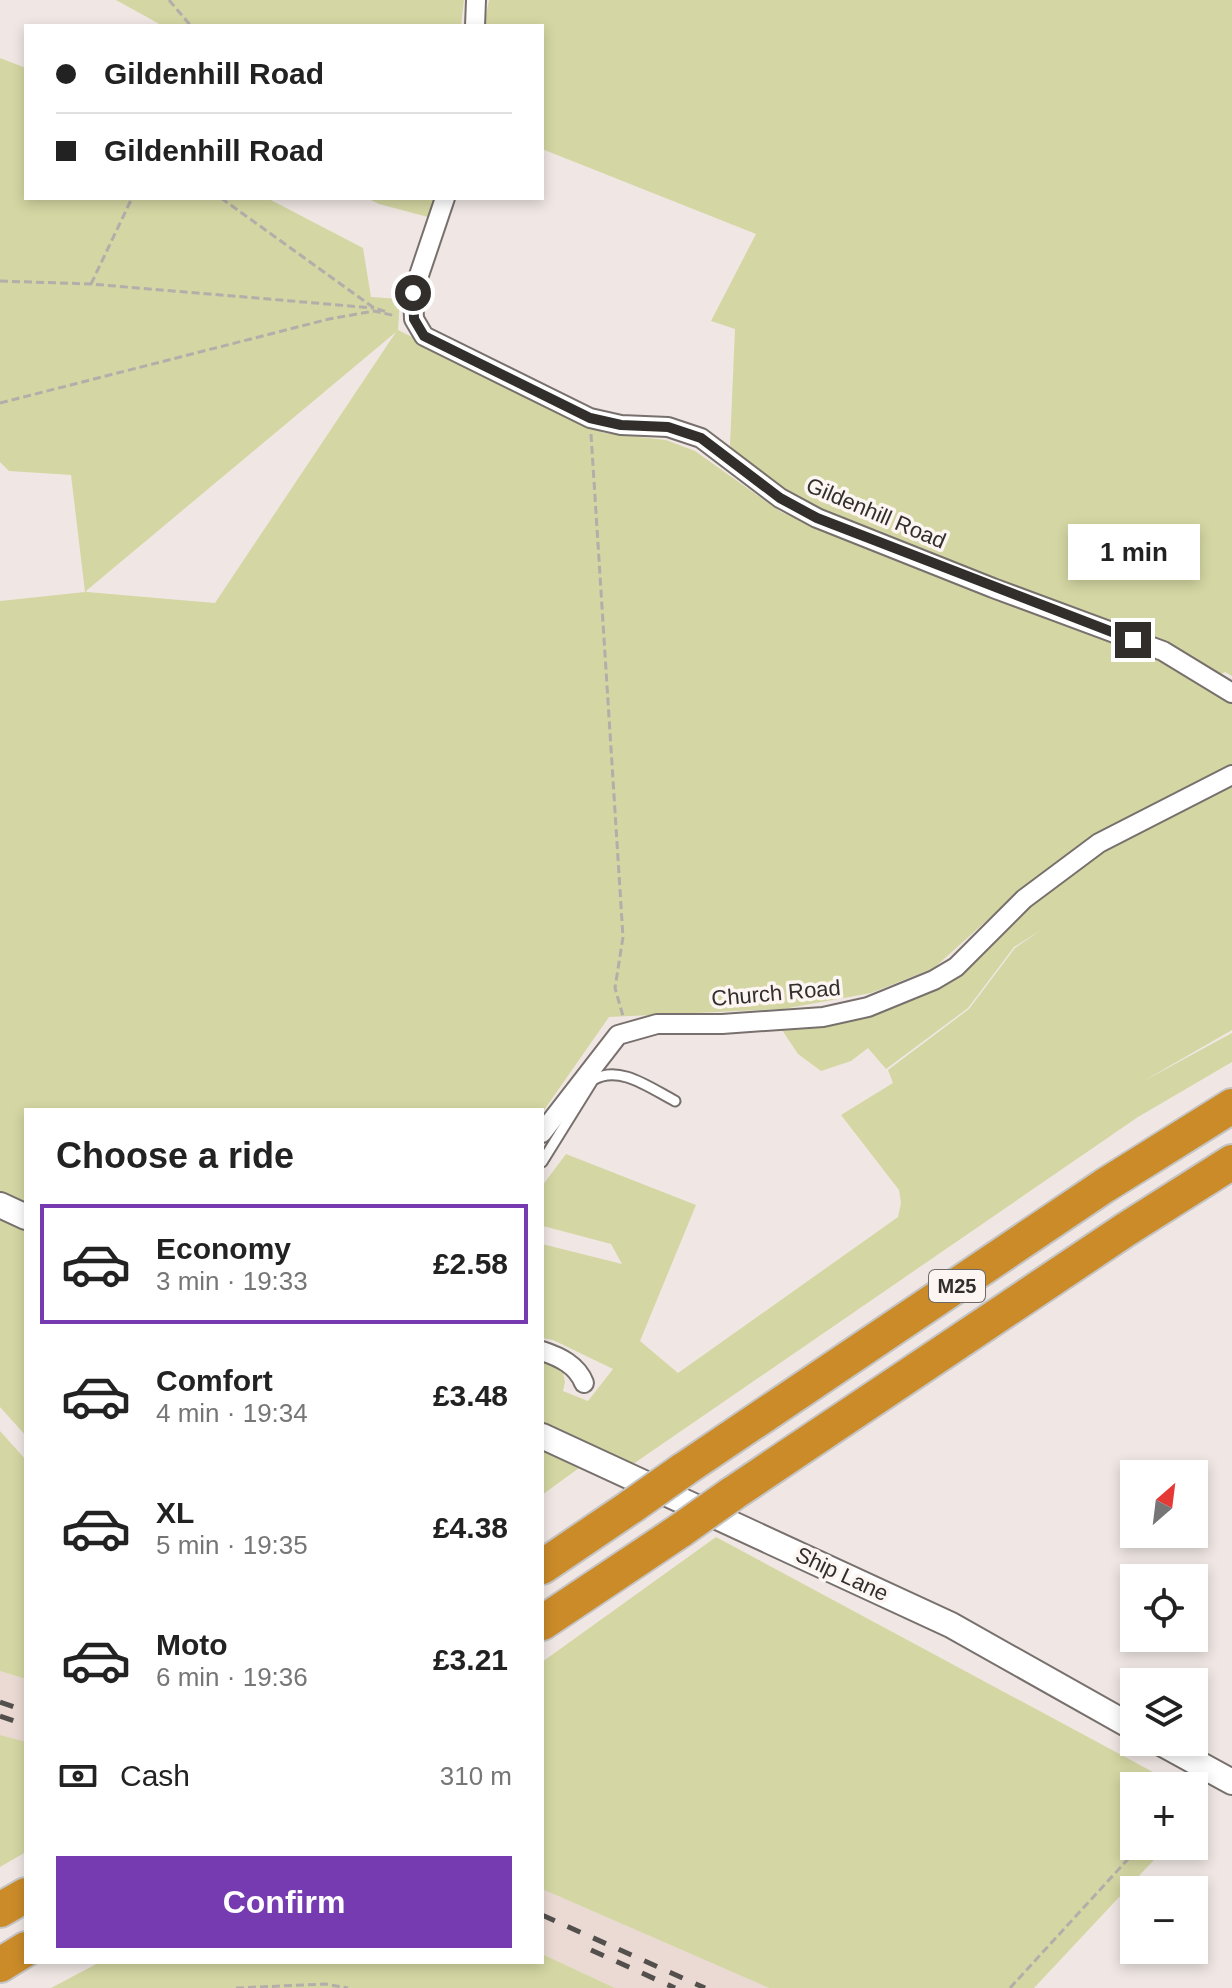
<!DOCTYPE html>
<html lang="en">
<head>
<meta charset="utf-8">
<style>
  body { margin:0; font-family:Helvetica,sans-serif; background:#f2f2f2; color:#222; height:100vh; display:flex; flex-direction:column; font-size:30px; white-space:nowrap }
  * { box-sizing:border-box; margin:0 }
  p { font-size:26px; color:#767676 }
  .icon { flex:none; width:44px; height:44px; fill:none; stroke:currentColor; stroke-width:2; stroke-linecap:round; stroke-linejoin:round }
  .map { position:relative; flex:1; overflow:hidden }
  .drawer { position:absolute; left:24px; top:1108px; width:520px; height:856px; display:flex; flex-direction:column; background:#fff; border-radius:0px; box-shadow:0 4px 12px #0003 }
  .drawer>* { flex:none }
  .top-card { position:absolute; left:24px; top:24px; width:520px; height:176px; border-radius:0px; box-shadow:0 4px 12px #0003; display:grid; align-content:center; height:176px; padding:0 32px; background:#fff }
  .needle { width:52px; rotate:28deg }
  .tools { position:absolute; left:1120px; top:1460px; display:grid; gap:16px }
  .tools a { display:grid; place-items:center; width:88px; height:88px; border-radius:0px; background:#fff; box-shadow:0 4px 12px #0003; font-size:40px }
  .end { position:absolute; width:36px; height:36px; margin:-18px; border:10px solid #312e2c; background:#fff; box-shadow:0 0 0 4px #fff }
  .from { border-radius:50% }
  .bubble { position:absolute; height:56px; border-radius:0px; background:#fff; box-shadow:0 4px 12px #0003; font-size:26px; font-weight:700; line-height:56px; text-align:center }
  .top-card b { display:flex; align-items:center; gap:28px; height:76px; font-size:30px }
  .top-card b+b { border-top:2px solid #e0e0e0 }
  .top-card i { width:20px; height:20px; background:#222 }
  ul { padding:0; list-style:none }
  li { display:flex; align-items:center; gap:24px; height:120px; margin:0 16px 12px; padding:0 16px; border:4px solid transparent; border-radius:0px }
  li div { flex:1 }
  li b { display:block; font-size:30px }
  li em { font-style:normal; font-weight:700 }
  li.current { border-color:#763bb1 }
  li>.icon { width:72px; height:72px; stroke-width:1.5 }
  h2 { padding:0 32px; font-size:36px; line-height:96px }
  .pay { display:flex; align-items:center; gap:20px; height:88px; padding:0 32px; font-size:30px }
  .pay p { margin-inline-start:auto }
  .button { display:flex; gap:16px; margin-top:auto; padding:16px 32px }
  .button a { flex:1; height:92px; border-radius:0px; background:#763bb1; color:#fff; font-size:32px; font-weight:700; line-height:92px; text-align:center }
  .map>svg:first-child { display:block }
</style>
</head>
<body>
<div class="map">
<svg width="1232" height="1988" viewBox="0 0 1232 1988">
  <rect width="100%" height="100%" fill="#f0e7e4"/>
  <!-- built -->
  <g fill="#eadad3">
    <path d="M0 1671 26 1679V1744L0 1735Z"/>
    <path d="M542 1889 769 1988H615L542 1954Z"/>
  </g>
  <!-- green -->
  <g fill="#d4d7a3" fill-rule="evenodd">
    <path d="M116 0H464L461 26H163Z"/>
    <path d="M489 0H1232V676L1225 672 1214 678 818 516 735 460 730 445 735 329 711 321 756 234 542 149V26H484Z"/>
    <path d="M0 58 26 68V198H267L363 248 371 297 400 299 398 330 604 433 666 440 695 451 781 512 1159 661 1224 695 1232 703V766L1123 819 1025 886 934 968 871 993 783 1009 609 1017 542 1113V1110H26V1208L0 1196V601L85 592 71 475 9 471 0 462ZM396 332 215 603 87 592 86 591Z"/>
    <path d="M367 198H434L428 217 379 204Z"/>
    <path d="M1232 776V1030L1140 1083 1232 1033V1062L1138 1117 623 1471 542 1431V1358L562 1367 565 1382 563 1391 588 1401 613 1369 553 1340 542 1338V1244L622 1264 611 1244 543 1226 542 1186 566 1154 696 1205 640 1341 678 1373 898 1217 901 1203 899 1190 841 1115 893 1083 888 1070 969 1009 1015 948 1041 930 1014 947 968 1008 886 1069 868 1048 851 1061 821 1071 798 1054 776 1021 935 981 1100 844Z"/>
    <path d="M0 1217 26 1229V1436L0 1407Z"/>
    <path d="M0 1431 26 1460V1679L0 1671Z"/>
    <path d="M542 1451 579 1468 542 1495Z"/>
    <path d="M716 1537 1166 1779 1170 1786H1134V1846H1167L1034 1988H769L542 1889V1662Z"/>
    <path d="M0 1735 26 1742V1852L0 1867Z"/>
    <path d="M542 1954 615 1988H51L100 1962H542Z"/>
  </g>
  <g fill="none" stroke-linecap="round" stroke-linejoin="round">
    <defs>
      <path id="service" d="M542 1162 593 1080C619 1064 650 1088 675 1101"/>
      <g id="minor">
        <path d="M475 26 476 0"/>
        <path d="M445 198 413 293 414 319 424 336 590 418 621 425 668 427 701 438 780 498 817 518 993 588 1163 651 1232 693"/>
        <path d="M542 1133 618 1035 657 1024H722L823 1017 868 1007 934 980 956 967 1024 899 1099 843 1232 775"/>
        <path d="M542 1351C560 1357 577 1365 584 1383"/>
      </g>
      <g id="tertiary">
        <path d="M0 1205 26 1217"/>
        <path d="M542 1436 951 1625 1134 1728"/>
        <path d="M1159 1742 1232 1782"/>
      </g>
      <g id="motorway">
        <path d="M683 1470 1104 1186 1232 1106"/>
        <path d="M732 1494 1125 1230 1232 1162"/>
        <path d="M542 1567 632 1506"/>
        <path d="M542 1623 681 1530"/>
        <path d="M0 1910 26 1895"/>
        <path d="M0 1965 26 1949"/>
      </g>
    </defs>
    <!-- service casing -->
    <use href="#service" stroke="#77706d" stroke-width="13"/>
    <!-- minor casing -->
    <use href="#minor" stroke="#77706d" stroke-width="22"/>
    <!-- tertiary casing -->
    <use href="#tertiary" stroke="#77706d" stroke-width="28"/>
    <!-- motorway casing -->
    <use href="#motorway" stroke="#c5c4c4" stroke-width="38"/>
    <!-- path -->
    <g stroke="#b4adaa" stroke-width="3" stroke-dasharray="8 4" stroke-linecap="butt">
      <path d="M169 0 191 26"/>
      <path d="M221 198 374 308 387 312"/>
      <path d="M0 281 91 284 374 308"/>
      <path d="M91 284 132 198"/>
      <path d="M0 403 329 319 374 311 396 316"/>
      <path d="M591 434 623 937 615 988 623 1016"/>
      <path d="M236 1988 325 1984 348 1988"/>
      <path d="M1010 1988 1140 1846"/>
    </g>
    <!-- service -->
    <use href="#service" stroke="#fff" stroke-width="9"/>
    <!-- minor -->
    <use href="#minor" stroke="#fff" stroke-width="18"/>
    <!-- tertiary -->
    <use href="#tertiary" stroke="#fff" stroke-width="24"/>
    <!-- motorway -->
    <use href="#motorway" stroke="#cb8b29" stroke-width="34"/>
    <!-- rail -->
    <g stroke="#534f4d" stroke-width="5" stroke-dasharray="14 14" stroke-linecap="butt">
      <path d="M0 1702 26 1711"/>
      <path d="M0 1716 26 1725"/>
      <path d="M542 1915 705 1988"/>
      <path d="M591 1950 675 1988"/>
    </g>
    <defs>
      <g id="motorway-bridge">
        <path d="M632 1506 683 1470"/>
        <path d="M681 1530 732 1494"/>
      </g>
    </defs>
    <!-- motorway-bridge casing -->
    <use href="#motorway-bridge" stroke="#c5c4c4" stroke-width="38" stroke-linecap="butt"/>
    <!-- motorway-bridge -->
    <use href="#motorway-bridge" stroke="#cb8b29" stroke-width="34"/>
  </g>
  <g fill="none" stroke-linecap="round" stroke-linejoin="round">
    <!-- route -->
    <path stroke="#312e2c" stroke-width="10" d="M413 293 414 319 424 336 590 418 621 425 668 427 701 438 780 498 817 518 1133 640"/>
  </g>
  <g text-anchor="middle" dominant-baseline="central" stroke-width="7" stroke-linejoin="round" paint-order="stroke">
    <!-- shield labels -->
    <rect fill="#fdf5f1" stroke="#6e6a67" stroke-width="2" x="929" y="1270" width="56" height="32" rx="6"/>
    <g font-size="20" font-weight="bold" fill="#312e2c">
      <text x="957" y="1286">M25</text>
    </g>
    <!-- street labels -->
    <g font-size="22" fill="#312e2c" stroke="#fdf5f1">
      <text transform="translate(876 513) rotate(23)">Gildenhill Road</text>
      <text transform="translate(776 993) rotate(-5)">Church Road</text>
      <text transform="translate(842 1574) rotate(25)">Ship Lane</text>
    </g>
  </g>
</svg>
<div class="tools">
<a><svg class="needle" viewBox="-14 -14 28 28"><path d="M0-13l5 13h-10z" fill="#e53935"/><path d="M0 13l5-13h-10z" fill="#767676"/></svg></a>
<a><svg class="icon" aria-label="locate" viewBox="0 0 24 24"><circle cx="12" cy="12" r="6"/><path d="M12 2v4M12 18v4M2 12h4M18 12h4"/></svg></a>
<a><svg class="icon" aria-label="layers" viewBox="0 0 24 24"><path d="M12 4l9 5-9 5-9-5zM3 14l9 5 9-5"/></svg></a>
<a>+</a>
<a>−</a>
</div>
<i class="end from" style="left:413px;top:293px"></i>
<i class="end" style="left:1133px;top:640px"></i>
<div class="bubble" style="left:1068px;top:524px;width:132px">1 min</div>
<div class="top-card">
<b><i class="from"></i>Gildenhill Road</b>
<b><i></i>Gildenhill Road</b>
</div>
<section class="drawer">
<h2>Choose a ride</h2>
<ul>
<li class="current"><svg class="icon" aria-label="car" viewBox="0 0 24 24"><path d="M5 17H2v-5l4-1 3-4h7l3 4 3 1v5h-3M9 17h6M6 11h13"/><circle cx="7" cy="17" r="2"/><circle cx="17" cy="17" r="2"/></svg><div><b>Economy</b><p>3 min · 19:33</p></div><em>£2.58</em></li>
<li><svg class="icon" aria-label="car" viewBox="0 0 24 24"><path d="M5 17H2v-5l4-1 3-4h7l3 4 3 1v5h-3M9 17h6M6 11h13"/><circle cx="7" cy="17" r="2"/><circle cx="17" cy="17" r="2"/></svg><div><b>Comfort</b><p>4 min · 19:34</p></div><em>£3.48</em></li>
<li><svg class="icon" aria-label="car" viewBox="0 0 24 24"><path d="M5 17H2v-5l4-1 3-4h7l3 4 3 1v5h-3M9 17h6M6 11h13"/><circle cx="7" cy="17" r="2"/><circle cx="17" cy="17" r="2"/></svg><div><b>XL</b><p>5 min · 19:35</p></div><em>£4.38</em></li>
<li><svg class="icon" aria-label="car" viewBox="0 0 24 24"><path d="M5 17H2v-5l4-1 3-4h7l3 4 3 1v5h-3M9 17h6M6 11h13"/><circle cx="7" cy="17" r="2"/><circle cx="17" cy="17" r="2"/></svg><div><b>Moto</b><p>6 min · 19:36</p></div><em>£3.21</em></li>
</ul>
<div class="pay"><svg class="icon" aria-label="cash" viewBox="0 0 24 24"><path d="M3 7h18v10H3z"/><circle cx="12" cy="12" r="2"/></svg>Cash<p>310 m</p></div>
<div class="button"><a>Confirm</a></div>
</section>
</div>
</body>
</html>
